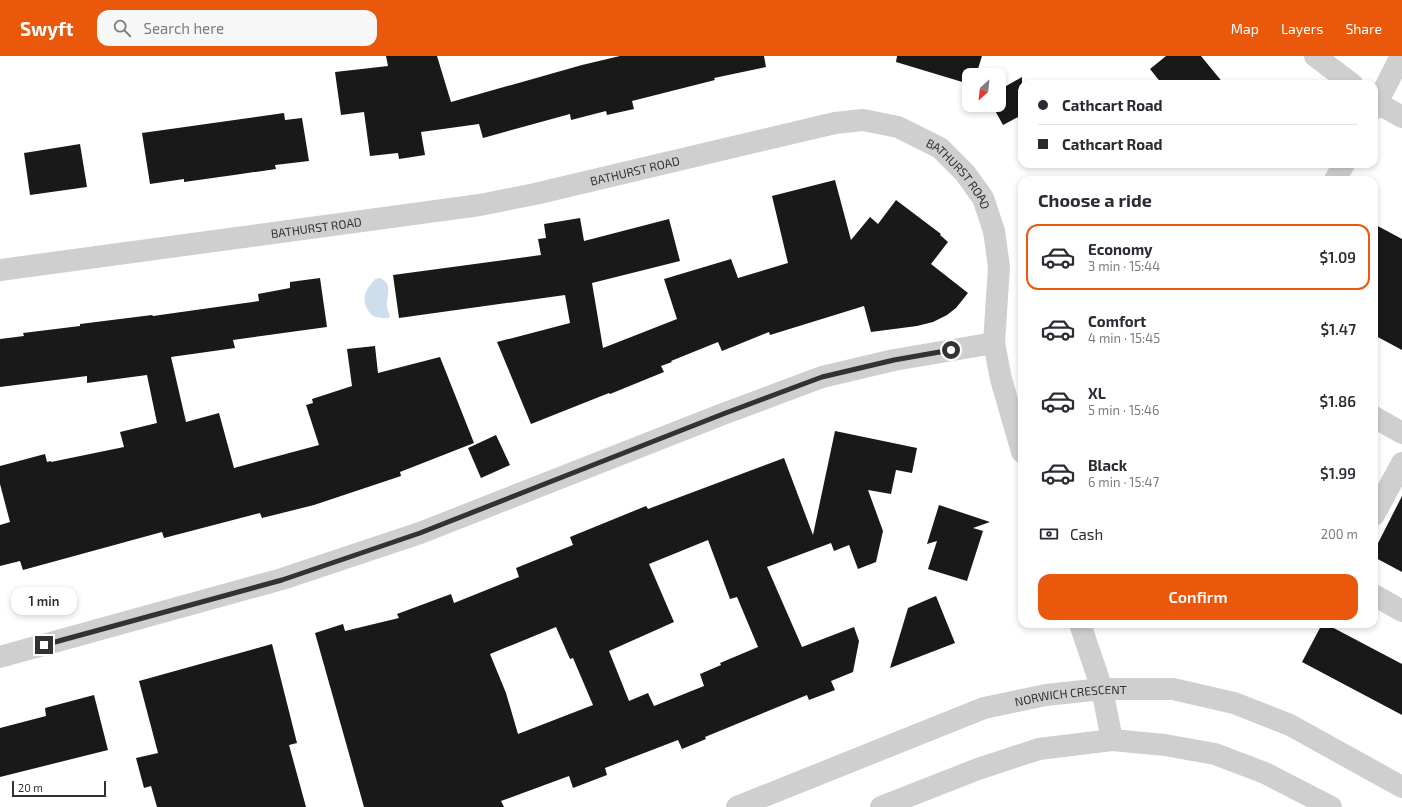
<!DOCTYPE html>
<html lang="en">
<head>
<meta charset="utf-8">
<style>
  body { margin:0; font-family:"Exo 2",sans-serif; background:#f7f7f7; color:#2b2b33; height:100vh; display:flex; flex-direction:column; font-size:15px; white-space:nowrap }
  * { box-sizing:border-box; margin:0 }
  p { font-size:13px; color:#7c7c81 }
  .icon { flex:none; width:22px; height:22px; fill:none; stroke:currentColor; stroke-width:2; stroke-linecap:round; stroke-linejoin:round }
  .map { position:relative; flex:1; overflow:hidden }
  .side { position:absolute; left:1018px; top:120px; width:360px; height:452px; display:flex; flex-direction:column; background:#fff; border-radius:12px; box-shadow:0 2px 6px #0003 }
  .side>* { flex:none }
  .top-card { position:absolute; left:1018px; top:24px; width:360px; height:88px; border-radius:12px; box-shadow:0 2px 6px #0003; display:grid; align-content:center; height:88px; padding:0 20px; background:#fff }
  .needle { width:26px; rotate:207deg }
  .fabs { position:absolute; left:962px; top:12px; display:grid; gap:8px }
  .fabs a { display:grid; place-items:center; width:44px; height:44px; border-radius:8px; background:#fff; box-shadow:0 2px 6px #0003; font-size:20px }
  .scale { position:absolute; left:12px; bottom:10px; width:94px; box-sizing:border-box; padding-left:4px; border:2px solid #323232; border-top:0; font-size:11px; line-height:14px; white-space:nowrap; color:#323232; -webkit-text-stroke:3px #fff; paint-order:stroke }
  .end { position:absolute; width:18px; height:18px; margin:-9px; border:5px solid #323232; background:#fff; box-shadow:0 0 0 2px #fff }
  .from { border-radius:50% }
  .bubble { position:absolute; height:28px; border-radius:12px; background:#fff; box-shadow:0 2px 6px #0003; font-size:13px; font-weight:600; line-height:28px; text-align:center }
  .top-card b { display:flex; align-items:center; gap:14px; height:38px; font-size:15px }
  .top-card b+b { border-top:1px solid #e1e1e2 }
  .top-card i { width:10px; height:10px; background:#2b2b33 }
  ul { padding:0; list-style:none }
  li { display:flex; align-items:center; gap:12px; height:66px; margin:0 8px 6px; padding:0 12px; border:2px solid transparent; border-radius:12px }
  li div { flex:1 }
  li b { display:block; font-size:15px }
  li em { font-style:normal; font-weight:600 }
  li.current { border-color:#ea580c }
  li>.icon { width:36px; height:36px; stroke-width:1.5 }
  h2 { padding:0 20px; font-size:18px; line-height:48px }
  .pay { display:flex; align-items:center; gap:10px; height:44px; padding:0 20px; font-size:15px }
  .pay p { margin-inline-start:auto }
  .action { display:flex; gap:8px; margin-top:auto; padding:8px 20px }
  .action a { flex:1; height:46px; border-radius:12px; background:#ea580c; color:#fff; font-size:16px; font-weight:600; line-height:46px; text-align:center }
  header { display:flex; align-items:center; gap:24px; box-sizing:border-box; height:56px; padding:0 20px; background:#ea580c; color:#fff }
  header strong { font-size:19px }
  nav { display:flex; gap:22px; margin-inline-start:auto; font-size:14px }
  .search { width:280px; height:36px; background:#f7f7f7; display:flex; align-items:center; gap:10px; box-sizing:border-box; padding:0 14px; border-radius:12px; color:#7c7c81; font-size:15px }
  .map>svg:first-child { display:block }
</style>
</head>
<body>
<header>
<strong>Swyft</strong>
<div class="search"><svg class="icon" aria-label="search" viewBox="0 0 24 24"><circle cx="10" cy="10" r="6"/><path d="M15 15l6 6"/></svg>Search here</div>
<nav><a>Map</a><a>Layers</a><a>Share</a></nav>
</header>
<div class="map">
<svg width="1402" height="751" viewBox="0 0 1402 751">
  <rect width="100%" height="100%" fill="#fff"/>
  <!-- water -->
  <path fill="#cfdeec" d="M380 222C394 228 386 240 387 251 388 254 389 257 390 260L389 262C384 262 379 262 376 261 367 258 362 244 366 236 368 231 372 227 375 223Z"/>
  <!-- building -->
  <g fill="#191919" fill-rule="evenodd">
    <path d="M386 0H437L451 46 582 9 620 0H764L766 11 714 22 715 24 632 45 634 53 607 59 606 55 571 64 570 58 483 82 479 68 421 76 425 99 399 103 398 97 370 100 364 56 341 59 335 16 388 10Z"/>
    <path d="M897 0H982L976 19H969V28L896 6Z"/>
    <path d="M1166 0H1201L1224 28H1162L1150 13Z"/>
    <path d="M1022 21V59L1003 69 992 49H999V34Z"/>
    <path d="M284 57 285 64 302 62 309 105 275 109 276 113 234 119 184 126V123L150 128 142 77Z"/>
    <path d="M80 88 87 131 30 139 24 97Z"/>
    <path d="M835 124 851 184 870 161 878 168 896 144 941 178 940 179 948 186 931 208 968 237 956 252 947 259 933 266 917 270 871 276 864 250 770 279 769 276 722 295 718 286 671 305 672 306 661 310 664 316 610 338 609 337 531 368 497 286 570 267 565 239 399 262 393 219 541 199 538 183 546 182 544 168 580 162 584 185 669 163 680 205 592 227 603 292 677 263 664 223 731 203 738 222 788 207 772 140Z"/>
    <path d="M1374 168 1402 183V294L1374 279Z"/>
    <path d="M320 222 327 271 233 284 235 292 171 301 186 366 219 357 234 412 319 389 306 349 313 347 312 343 352 330 347 293 375 290 378 317 440 301 474 387 400 416 401 420 314 449 262 462 260 457 164 482 162 476 23 514 20 505 0 510V469L10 466 0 428V410L45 398 47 406 51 405V406L124 391 120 376 157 367 147 319 87 327V320L0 331V283L24 280 23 277 80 270V268L152 259 153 260 259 245 258 238 290 232V226Z"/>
    <path d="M835 375 917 392 912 417 896 414 891 438 868 434 883 475 876 506 858 513 849 489 834 495 831 487 767 511 802 591 854 571 859 585 853 616 831 625 835 634 809 644 807 639 705 681 706 683 682 693 678 684 605 712 607 719 573 732 569 720 501 745 504 751H364L315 577 343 568 345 575 399 562 397 558 451 538 454 547 519 521 516 512 573 489 570 481 646 450 648 453 784 402 813 479ZM708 484 730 543 737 541 758 591 720 607 721 609 700 618 704 630 654 650 648 637 629 645 609 595 674 566 649 508ZM556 571 570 603 573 602 593 649 518 678 506 637 490 598Z"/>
    <path d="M496 379 510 409 481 422 468 392Z"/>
    <path d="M1402 440V516L1374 501V495Z"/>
    <path d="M939 449 990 466 973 472 983 475 967 525 928 513 937 485 927 488Z"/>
    <path d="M936 540 955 587 890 612 908 552Z"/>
    <path d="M1322 568H1326L1402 608V659L1302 606Z"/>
    <path d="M272 588 297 687 289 689 306 751H157L151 730 144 732 136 702 158 697 139 625Z"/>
    <path d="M94 639 108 694 0 721V672L46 660 45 652Z"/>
  </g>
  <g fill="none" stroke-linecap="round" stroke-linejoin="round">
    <!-- minor -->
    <g stroke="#cfcfcf" stroke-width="22">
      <path d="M1315 0 1352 28"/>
      <path d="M1374 45 1402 61"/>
      <path d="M1374 53 1401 0"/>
      <path d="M1335 124 1344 108"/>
      <path id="s1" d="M0 214 480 149 535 138 835 67 863 64 898 71 940 92 965 117 983 142 994 175 999 211 994 287 1001 323 1022 396"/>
      <path d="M1374 361 1402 377"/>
      <path d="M1374 459 1402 407"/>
      <path d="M1374 539 1402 555"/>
      <path d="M1080 568 1102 633 1112 684"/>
      <path d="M0 601 282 523 420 477 723 358 822 321 894 304 994 287"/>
      <path id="s2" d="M737 751 984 652 1046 639 1102 633H1173L1234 647 1290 669 1402 731"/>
      <path d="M881 751 978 713 1039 693 1112 684 1165 689 1215 698 1265 717 1331 751"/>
    </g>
  </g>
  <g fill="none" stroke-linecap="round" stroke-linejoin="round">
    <!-- route -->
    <path stroke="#323232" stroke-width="5" d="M44 589 282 524 420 477 723 358 822 321 894 304 951 294"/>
  </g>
  <g text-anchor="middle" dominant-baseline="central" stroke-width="4" stroke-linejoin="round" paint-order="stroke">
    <!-- street labels -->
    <g font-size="12" fill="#323232" stroke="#fff">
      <text stroke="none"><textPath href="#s1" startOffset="643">BATHURST ROAD</textPath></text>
      <text stroke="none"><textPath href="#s1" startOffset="991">BATHURST ROAD</textPath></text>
      <text stroke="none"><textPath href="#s1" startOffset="319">BATHURST ROAD</textPath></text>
      <text stroke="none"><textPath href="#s2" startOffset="354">NORWICH CRESCENT</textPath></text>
    </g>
  </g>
</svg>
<div class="fabs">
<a><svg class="needle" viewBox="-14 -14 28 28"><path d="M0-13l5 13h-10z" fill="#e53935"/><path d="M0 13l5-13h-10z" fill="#7c7c81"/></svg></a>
</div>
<div class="scale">20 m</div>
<i class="end from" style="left:951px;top:294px"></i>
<i class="end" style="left:44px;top:589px"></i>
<div class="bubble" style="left:11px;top:531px;width:66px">1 min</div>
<div class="top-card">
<b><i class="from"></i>Cathcart Road</b>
<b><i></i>Cathcart Road</b>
</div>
<section class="side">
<h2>Choose a ride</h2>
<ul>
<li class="current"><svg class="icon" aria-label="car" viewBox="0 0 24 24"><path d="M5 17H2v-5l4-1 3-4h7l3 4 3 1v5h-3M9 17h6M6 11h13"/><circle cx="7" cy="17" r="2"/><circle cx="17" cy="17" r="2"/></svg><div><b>Economy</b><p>3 min · 15:44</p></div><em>$1.09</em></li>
<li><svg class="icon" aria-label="car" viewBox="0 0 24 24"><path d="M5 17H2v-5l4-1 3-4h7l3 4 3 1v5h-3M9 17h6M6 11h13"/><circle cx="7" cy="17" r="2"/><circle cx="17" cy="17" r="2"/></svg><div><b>Comfort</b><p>4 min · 15:45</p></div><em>$1.47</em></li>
<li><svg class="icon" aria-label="car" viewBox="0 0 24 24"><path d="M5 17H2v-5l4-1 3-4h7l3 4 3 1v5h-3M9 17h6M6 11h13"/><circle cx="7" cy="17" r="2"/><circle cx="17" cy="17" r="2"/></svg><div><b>XL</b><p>5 min · 15:46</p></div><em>$1.86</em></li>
<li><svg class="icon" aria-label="car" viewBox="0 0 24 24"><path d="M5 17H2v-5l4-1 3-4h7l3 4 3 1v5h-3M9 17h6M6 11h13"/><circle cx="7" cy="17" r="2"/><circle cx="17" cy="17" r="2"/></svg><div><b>Black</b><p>6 min · 15:47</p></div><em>$1.99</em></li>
</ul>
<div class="pay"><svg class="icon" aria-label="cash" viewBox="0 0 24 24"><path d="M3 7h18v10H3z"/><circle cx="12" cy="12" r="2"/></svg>Cash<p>200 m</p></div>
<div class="action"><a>Confirm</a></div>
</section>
</div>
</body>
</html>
